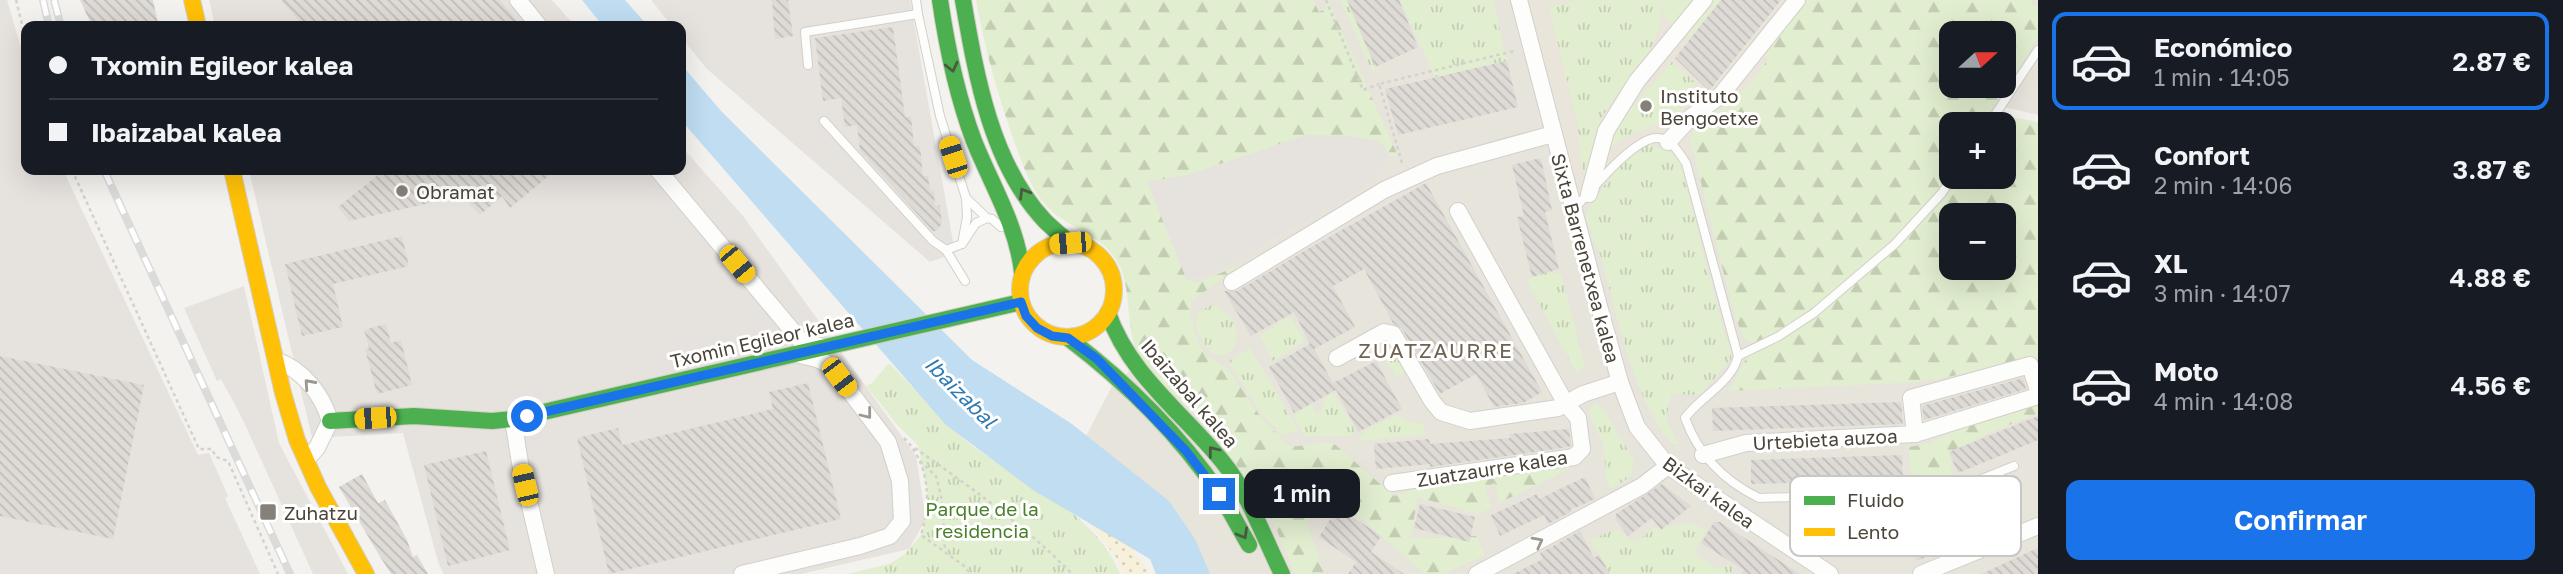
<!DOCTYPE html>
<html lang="es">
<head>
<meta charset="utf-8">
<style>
  body { margin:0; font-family:"Golos Text",sans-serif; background:#242831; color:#f1f3f6; height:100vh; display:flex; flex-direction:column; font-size:26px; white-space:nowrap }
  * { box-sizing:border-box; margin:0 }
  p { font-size:23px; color:#9ea1a6 }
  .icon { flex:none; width:38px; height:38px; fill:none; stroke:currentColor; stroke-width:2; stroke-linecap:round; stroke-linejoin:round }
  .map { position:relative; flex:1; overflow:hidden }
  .drawer { display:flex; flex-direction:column; background:#171b24; width:525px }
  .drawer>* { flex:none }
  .guide { position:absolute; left:21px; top:21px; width:665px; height:154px; border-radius:14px; box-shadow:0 7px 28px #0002; display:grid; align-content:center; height:154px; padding:0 28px; background:#171b24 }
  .needle { width:46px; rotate:69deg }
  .controls { position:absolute; left:1939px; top:21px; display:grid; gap:14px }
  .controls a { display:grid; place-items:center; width:77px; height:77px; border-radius:14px; background:#171b24; box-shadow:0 7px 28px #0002; font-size:35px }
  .end { position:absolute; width:32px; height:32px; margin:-16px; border:9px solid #1a73e8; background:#fff; box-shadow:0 0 0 4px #fff }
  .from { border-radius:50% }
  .bubble { position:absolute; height:49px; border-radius:14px; background:#171b24; box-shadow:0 7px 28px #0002; font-size:23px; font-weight:600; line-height:49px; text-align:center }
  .car { position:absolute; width:21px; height:42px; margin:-21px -10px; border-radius:9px; box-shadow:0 0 5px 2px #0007; background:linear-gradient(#f5c518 24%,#345 0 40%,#f5c518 0 76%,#345 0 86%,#f5c518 0) }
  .guide b { display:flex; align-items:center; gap:24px; height:66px; font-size:26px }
  .guide b+b { border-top:2px solid #363941 }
  .guide i { width:18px; height:18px; background:#f1f3f6 }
  ul { padding:12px 0 0; list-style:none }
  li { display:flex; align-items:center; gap:21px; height:98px; margin:0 14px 10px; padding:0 14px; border:4px solid transparent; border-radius:14px }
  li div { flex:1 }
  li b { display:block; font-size:26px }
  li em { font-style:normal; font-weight:600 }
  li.current { border-color:#1a73e8 }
  li>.icon { width:63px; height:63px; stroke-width:1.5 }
  .action { display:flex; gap:14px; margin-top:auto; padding:14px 28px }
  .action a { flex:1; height:80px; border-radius:14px; background:#1a73e8; color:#fff; font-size:28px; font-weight:600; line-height:80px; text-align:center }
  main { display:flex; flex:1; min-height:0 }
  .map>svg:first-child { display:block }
</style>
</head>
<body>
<main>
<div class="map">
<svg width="2038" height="574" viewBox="0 0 2038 574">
  <defs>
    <pattern id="forest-firs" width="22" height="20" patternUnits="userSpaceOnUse" patternTransform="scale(1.75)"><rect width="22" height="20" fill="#e1eecf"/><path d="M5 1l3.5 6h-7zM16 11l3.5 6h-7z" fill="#c3cdb2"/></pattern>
    <pattern id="sand-dots" width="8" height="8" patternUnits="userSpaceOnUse" patternTransform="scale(1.75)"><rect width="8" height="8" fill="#f7f0da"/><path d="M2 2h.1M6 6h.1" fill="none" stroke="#d5cfbc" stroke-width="1.8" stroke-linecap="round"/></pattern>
    <pattern id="park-tufts" width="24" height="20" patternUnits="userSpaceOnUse" patternTransform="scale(1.75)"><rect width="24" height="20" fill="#e1eecf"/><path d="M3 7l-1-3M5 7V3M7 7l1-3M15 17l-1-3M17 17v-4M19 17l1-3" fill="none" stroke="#c3cdb2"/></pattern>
    <pattern id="building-back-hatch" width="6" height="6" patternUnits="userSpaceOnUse" patternTransform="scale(1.75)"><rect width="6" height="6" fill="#dedbd6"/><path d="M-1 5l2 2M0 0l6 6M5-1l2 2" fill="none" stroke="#c0bdb8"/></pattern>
  </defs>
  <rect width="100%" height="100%" fill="#f4f2ee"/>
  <!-- residential -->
  <path fill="#e7e4dc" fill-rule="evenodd" d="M1306 0H2038V115L2005 107 1994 124H1951L1947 272 2038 341V574H1192L1072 463 1112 386 1144 359 1126 166ZM1951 33H2004V86H1951Z"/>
  <!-- industrial -->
  <g fill="#e6e2de">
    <path d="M0 0H7L26 65V170H63L198 455 209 453 228 496 139 574H0Z"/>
    <path d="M209 0H552L575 26H215Z"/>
    <path d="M651 0H910L955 253 930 262 707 69 681 37V26H672Z"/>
    <path d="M681 146 743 216 916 456 926 519 909 549 801 574H444L439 565 403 433 312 438 249 170H681Z"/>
  </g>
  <!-- education -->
  <path fill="#eae5da" d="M1528 0H1896L1716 127 1686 163 1668 142 1645 141 1573 210 1519 3Z"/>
  <!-- forest -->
  <g fill="url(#forest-firs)" fill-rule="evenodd">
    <path d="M976 0H1313L1319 12 1327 8 1325 0H1328L1398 156H1391L1379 141 1348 136 1306 135 1188 175 1148 182 1187 280 1196 283 1248 262 1192 300 1190 314 1197 339 1206 356 1227 368 1263 420 1290 447 1332 442 1394 496 1445 480 1555 463 1572 468 1499 503 1495 483 1485 487 1491 508 1477 514 1418 497 1410 538 1476 536 1485 555 1443 574H1425L1331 492 1307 522 1324 574H1295L1271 516 1198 409 1192 412C1180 400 1143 366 1138 354 1124 325 1133 288 1117 261 1100 232 1062 227 1042 201 1030 185 1022 163 1015 144 998 96 985 50 976 0Z"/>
    <path d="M1802 0H2032V5L2038 6V37L1990 113 2038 122V361L1918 382 1729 391 1754 344 1745 339 1735 318 1690 138 1701 118 1717 109 1722 110 1751 83 1769 58 1759 53ZM1951 33H2004V86H1951ZM1951 124H2004V177H1951ZM1951 215H2004V268H1951Z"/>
    <path d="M2038 400V413L1984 435 1950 452 1952 476 1911 481 1909 447 1926 444 1981 420Z"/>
  </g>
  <!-- sand -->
  <path fill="url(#sand-dots)" d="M1060 486 1122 533 1150 574H1123L1116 557Z"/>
  <!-- park -->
  <g fill="url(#park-tufts)">
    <path d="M1340 0H1347L1378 69 1372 71Z"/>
    <path d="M1400 0H1493L1507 61 1435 77Z"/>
    <path d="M1577 0H1661C1663 58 1624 74 1601 120 1593 136 1589 156 1588 173H1584L1579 151 1578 124 1549 8Z"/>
    <path d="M1672 62 1695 82C1690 123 1648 123 1620 141 1613 146 1607 155 1602 162 1618 119 1642 96 1672 62Z"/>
    <path d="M1649 144 1672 153 1680 161 1724 333 1731 349V359L1700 395 1671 394 1666 419 1679 444 1674 446C1631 396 1618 316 1600 254 1596 241 1586 227 1586 213 1604 187 1619 158 1649 144Z"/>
    <path d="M1544 270 1561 275 1585 366 1577 374 1527 281Z"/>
    <path d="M1212 305C1262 326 1224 384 1200 337 1195 327 1195 320 1199 311Z"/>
    <path d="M1290 316 1305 341 1273 361 1260 335Z"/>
    <path d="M1392 347 1406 371 1396 377 1381 354Z"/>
    <path d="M1250 348 1298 430 1283 436 1263 416 1228 362Z"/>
    <path d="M889 363C913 387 936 413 961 436 1012 481 1093 506 1120 574H847L889 564 904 555 921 535 928 511 927 489 918 445 899 427 866 386 872 383Z"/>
    <path d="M1334 393 1356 433 1352 436H1305L1293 415 1313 404V411L1317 413 1322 411 1325 397Z"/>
    <path d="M1594 403 1601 406 1634 460 1631 476 1612 489 1607 483 1603 444 1589 413Z"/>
    <path d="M1397 415 1411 422 1424 424 1425 435 1358 441 1366 430Z"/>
    <path d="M1691 523 1706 530 1694 553 1719 570 1728 565 1734 568 1731 574H1610L1590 540 1617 529 1635 543 1654 528Z"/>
  </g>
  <!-- pitch -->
  <path fill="#e1eecf" d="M1662 0H1721L1691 38 1663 15Z"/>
  <!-- parking -->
  <g fill="#e6e3df">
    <path d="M1306 135 1348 136 1379 141 1389 153 1375 179 1346 198 1222 266 1187 280 1147 182 1188 175Z"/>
    <path d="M556 170H641L757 312 752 349 516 403 500 335 446 264 430 203 453 186 480 215 502 196 510 207Z"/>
    <path d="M244 286 279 443 348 574H313L242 418 221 379 217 381 184 308Z"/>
    <path d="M225 498 260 574H139Z"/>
  </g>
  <!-- water -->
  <g fill="#c0ddf1">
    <path d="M582 0H625L648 26H603Z"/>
    <path d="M681 64 721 111 972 360 1072 424 1169 501 1195 539 1210 574H1156L1150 559 1033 490 945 424 681 120Z"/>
  </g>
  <!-- building -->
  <g fill="url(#building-back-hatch)">
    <path d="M80 0H153L158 23 144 26H92Z"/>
    <path d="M281 0H500L521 26H303Z"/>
    <path d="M772 0H788L793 36 775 39Z"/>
    <path d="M1347 0H1399L1418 47 1375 67Z"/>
    <path d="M1721 0H1781L1709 91 1675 58Z"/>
    <path d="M893 27 905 117 911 116 914 146H920L923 176H928L930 191 934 190 935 206 940 205 942 224 936 231H933L860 151 857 125 845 127 841 98 823 101 815 38Z"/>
    <path d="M1507 61 1518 107 1398 135 1385 89Z"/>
    <path d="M1541 158 1552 210 1545 212 1559 269 1532 277 1517 217 1524 216 1512 165Z"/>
    <path d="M384 170H556L510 208 502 196 480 215 453 186 430 203 349 221 338 207Z"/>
    <path d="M1426 183 1542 392 1523 403 1494 407 1476 374 1440 394 1402 329 1393 323 1364 269 1333 286 1355 327 1314 349 1333 383 1376 361 1402 409 1358 432 1336 390 1294 413 1269 367 1310 344 1294 312 1251 336 1224 291H1237L1306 250Z"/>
    <path d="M402 236 409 266 333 284 343 327 302 336 285 264Z"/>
    <path d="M386 324 391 343 401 340 412 385 377 394 365 349 369 348 364 330Z"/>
    <path d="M0 356 144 385 113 539 0 516Z"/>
    <path d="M2023 378 2026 389 1924 420 1922 406Z"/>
    <path d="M808 383 841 519 609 574 577 438 618 428 622 445 773 409 769 392Z"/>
    <path d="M1901 402 1903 424 1713 431 1712 408Z"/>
    <path d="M2038 416V440L1958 473 1949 452Z"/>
    <path d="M1569 429 1571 445 1569 447 1430 467V464L1376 469 1374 444 1429 439 1430 444 1511 438 1509 434Z"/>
    <path d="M486 451 510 550 448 566 424 465Z"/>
    <path d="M1902 455 1903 480 1751 484V460Z"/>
    <path d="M362 474 378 503 385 500 407 540 413 557 417 555 428 574H391L379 555 339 487Z"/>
    <path d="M1585 477 1595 499 1570 510 1571 512 1548 524 1544 515 1500 536 1491 515 1537 494 1539 499Z"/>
    <path d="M1662 484 1691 506 1661 530 1652 518 1628 536 1616 520V514Z"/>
    <path d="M2014 493 2023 514 1917 561 1908 540Z"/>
    <path d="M1420 504 1475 517 1469 542 1414 528Z"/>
    <path d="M1338 507 1381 536 1371 552 1404 574H1348L1356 562 1319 537Z"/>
    <path d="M1714 522H1720L1800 574H1741L1744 570 1701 543Z"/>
    <path d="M1580 531 1594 558 1599 555 1610 574H1513L1543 559 1540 553Z"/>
    <path d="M2038 548V574H1981Z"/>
  </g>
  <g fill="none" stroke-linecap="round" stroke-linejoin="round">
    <defs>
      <g id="lane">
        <path d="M916 0 918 14"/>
        <path d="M808 65 805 32 918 14 940 116 966 198 967 217 962 244"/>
        <path d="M824 121 933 241 946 250 962 244 976 223 987 218"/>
        <path d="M1989 124 2038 50"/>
        <path d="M966 198 987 218 992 219 1001 227"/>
        <path d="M1575 208C1591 191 1635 136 1658 138 1672 139 1679 153 1686 163L1738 356C1732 383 1702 395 1685 418 1698 454 1724 481 1759 498L1943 492 1957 489 2014 466"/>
        <path d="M946 250 965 281"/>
        <path d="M1738 356 1779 336 1814 313 1895 244 1941 194 1953 177"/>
      </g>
      <g id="street">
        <path d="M518 0 539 26"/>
        <path d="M1519 0 1599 306 1620 382 1637 427 1668 466 1830 574"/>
        <path d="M1668 142 1691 117 1720 96 1797 0"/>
        <path d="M658 170 801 341 823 347"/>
        <path d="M1589 194 1606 131 1637 81 1704 0"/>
        <path d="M1232 282 1384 190 1437 166 1553 134"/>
        <path d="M1337 358 1384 332 1393 334 1432 401 1441 412 1470 421 1558 408 1583 394 1620 382"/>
        <path d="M276 360C303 370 322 394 330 421L317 448 306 460"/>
        <path d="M513 419 520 463 546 574"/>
        <path d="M1915 434 2038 396"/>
        <path d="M1703 455 1746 443 1915 434 1911 398 2030 365 2038 391"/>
        <path d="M1392 483 1574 457 1582 449 1578 418 1566 404 1458 211"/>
        <path d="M742 574 860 546 890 536 902 521 900 481 888 442 830 365 817 359 800 355"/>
        <path d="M1477 574 1642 486 1668 466"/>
        <path d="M1921 574 2038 526"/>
      </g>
      <g id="fast">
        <path d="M940 0C947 48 957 96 974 141 991 184 1017 225 1022 272"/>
        <path d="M963 0C976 75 991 164 1045 221 1053 229 1062 236 1070 243"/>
        <path d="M1108 313C1129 374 1182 412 1222 461 1249 494 1263 536 1282 574"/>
        <path d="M1068 338C1126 382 1178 433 1219 493 1230 510 1239 528 1249 545"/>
        <path d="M330 421 414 416 492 421 513 419 1021 302"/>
      </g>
      <g id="slow">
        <path d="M192 0 198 26"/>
        <path d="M232 170 283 393 297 440 318 487 366 574"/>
        <circle cx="1067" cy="290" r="47"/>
      </g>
    </defs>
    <!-- lane casing -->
    <use href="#lane" stroke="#d2d0cb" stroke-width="10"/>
    <!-- street casing -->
    <use href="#street" stroke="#d2d0cb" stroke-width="18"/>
    <!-- fast casing -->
    <use href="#fast" stroke="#d3cfc5" stroke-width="18"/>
    <!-- slow casing -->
    <use href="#slow" stroke="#d3cfc5" stroke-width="18"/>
    <!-- path -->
    <g stroke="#d3d2cc" stroke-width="2.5" stroke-dasharray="3.5 3.5" stroke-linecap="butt">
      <path d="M16 0 26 40"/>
      <path d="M1326 0 1363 90 1379 84"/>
      <path d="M1402 163 1379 84 1514 51"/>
      <path d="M72 170 199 449H212L216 457 228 461 278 574"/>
      <path d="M904 438C930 464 931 501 921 535L963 565 971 574"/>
      <path d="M915 448C970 487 1026 526 1072 574"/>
      <path d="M920 461 936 476 942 500 945 551"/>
    </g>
    <!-- lane -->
    <use href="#lane" stroke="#fdfdfc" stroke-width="8"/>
    <!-- street -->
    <use href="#street" stroke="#fdfdfc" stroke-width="16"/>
    <!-- fast -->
    <use href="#fast" stroke="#4caf50" stroke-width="16"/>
    <!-- slow -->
    <use href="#slow" stroke="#ffc107" stroke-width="16"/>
    <defs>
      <g id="rail">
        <path d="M43 0 49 26"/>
        <path d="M54 0 61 26"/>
        <path d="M104 170 290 574"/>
      </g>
    </defs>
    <!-- rail casing -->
    <use href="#rail" stroke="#dbdbda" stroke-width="8"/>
    <!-- rail -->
    <use href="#rail" stroke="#fff" stroke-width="5" stroke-dasharray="16" stroke-linecap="butt"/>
  </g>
  <!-- one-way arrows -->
  <defs><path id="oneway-chevron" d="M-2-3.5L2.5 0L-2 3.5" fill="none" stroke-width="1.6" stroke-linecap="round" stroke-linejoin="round" transform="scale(1.75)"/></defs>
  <g stroke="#4b593e">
    <use href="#oneway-chevron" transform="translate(952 67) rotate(77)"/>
    <use href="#oneway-chevron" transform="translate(1024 193) rotate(-121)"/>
    <use href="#oneway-chevron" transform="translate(1213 451) rotate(-128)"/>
    <use href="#oneway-chevron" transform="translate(1243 534) rotate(60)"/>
  </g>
  <g stroke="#9b9791">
    <use href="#oneway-chevron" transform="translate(309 384) rotate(-132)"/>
    <use href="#oneway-chevron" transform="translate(867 414) rotate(52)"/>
    <use href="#oneway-chevron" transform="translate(1538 542) rotate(-28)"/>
  </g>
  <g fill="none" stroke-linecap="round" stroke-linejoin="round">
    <!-- route -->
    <path stroke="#1a73e8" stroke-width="9" d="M527 416 1021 302 1026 316 1037 328 1052 336 1068 338 1097 359 1186 451 1219 494"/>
  </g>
  <!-- markers -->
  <g fill="#868178" stroke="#fff" stroke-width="2.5">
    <circle cx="1646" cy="106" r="7"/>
    <circle cx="402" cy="191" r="7"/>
    <rect x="259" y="503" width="18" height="18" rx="3.5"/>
  </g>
  <g text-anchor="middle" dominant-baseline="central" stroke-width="6" stroke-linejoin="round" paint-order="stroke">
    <!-- poi labels -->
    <g font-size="19" fill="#4b4439" stroke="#fff" text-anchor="start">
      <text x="1660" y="95">Instituto<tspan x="1660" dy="22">Bengoetxe</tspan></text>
      <text x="416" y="191">Obramat</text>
      <text x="284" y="512">Zuhatzu</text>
    </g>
    <!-- street labels -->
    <g font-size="19" fill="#4b4439" stroke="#fff">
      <text transform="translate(1586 258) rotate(75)">Sixta Barrenetxea kalea</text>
      <text transform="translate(762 340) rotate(-13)">Txomin Egileor kalea</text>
      <text transform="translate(1190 393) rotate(49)">Ibaizabal kalea</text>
      <text transform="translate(1825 439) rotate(-3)">Urtebieta auzoa</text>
      <text transform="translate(1492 468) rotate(-9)">Zuatzaurre kalea</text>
      <text transform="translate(1709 492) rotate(36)">Bizkai kalea</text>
    </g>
    <!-- park labels -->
    <g font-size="19" fill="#4a7f2a" stroke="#fff">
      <text x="982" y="508">Parque de la<tspan x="982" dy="22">residencia</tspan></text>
    </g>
    <!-- neighbourhood labels -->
    <g font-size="21" letter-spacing="2" fill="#6e6250" stroke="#fff">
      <text x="1436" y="350">ZUATZAURRE</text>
    </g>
    <!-- water labels -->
    <g font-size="21" font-style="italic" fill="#2e7ab2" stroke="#fff">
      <text transform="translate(961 392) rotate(45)">Ibaizabal</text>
    </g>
  </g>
  <!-- legend -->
  <rect x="1790" y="476" width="231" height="80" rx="10" fill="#fff" stroke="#c9c7c4" stroke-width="2"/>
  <rect x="1804" y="496" width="31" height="9" fill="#4caf50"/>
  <rect x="1804" y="528" width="31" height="8" fill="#ffc107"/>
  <g font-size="19" fill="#4b4439">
    <text x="1847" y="507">Fluido</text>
    <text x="1847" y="539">Lento</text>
  </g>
</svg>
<div class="controls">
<a><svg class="needle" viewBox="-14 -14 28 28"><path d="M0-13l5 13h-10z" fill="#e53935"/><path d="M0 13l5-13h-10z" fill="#9ea1a6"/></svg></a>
<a>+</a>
<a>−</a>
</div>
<i class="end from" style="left:527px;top:416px"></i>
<i class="end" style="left:1219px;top:494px"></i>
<div class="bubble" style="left:1244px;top:469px;width:116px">1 min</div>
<i class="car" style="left:953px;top:157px;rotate:342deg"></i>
<i class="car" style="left:1070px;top:243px;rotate:265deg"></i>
<i class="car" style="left:737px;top:264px;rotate:140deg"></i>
<i class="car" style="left:839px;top:377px;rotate:143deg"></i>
<i class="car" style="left:375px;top:418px;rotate:266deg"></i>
<i class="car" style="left:525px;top:485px;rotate:347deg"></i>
<div class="guide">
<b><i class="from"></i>Txomin Egileor kalea</b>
<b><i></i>Ibaizabal kalea</b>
</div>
</div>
<section class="drawer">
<ul>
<li class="current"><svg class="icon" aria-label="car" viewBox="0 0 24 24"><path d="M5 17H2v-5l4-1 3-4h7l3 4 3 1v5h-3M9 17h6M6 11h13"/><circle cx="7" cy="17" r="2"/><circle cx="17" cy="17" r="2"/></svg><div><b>Económico</b><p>1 min · 14:05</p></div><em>2.87 €</em></li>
<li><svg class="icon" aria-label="car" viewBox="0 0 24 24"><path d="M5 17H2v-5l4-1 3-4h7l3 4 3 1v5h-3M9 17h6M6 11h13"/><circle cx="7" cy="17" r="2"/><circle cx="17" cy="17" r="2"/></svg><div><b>Confort</b><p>2 min · 14:06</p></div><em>3.87 €</em></li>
<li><svg class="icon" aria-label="car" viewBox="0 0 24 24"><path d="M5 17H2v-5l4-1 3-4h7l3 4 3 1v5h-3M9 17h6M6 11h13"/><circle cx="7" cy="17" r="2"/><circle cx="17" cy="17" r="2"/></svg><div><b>XL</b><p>3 min · 14:07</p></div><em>4.88 €</em></li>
<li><svg class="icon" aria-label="car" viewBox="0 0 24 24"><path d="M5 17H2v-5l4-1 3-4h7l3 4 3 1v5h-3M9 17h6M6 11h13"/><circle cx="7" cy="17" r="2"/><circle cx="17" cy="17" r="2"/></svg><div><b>Moto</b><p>4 min · 14:08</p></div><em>4.56 €</em></li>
</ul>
<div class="action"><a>Confirmar</a></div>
</section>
</main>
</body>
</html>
